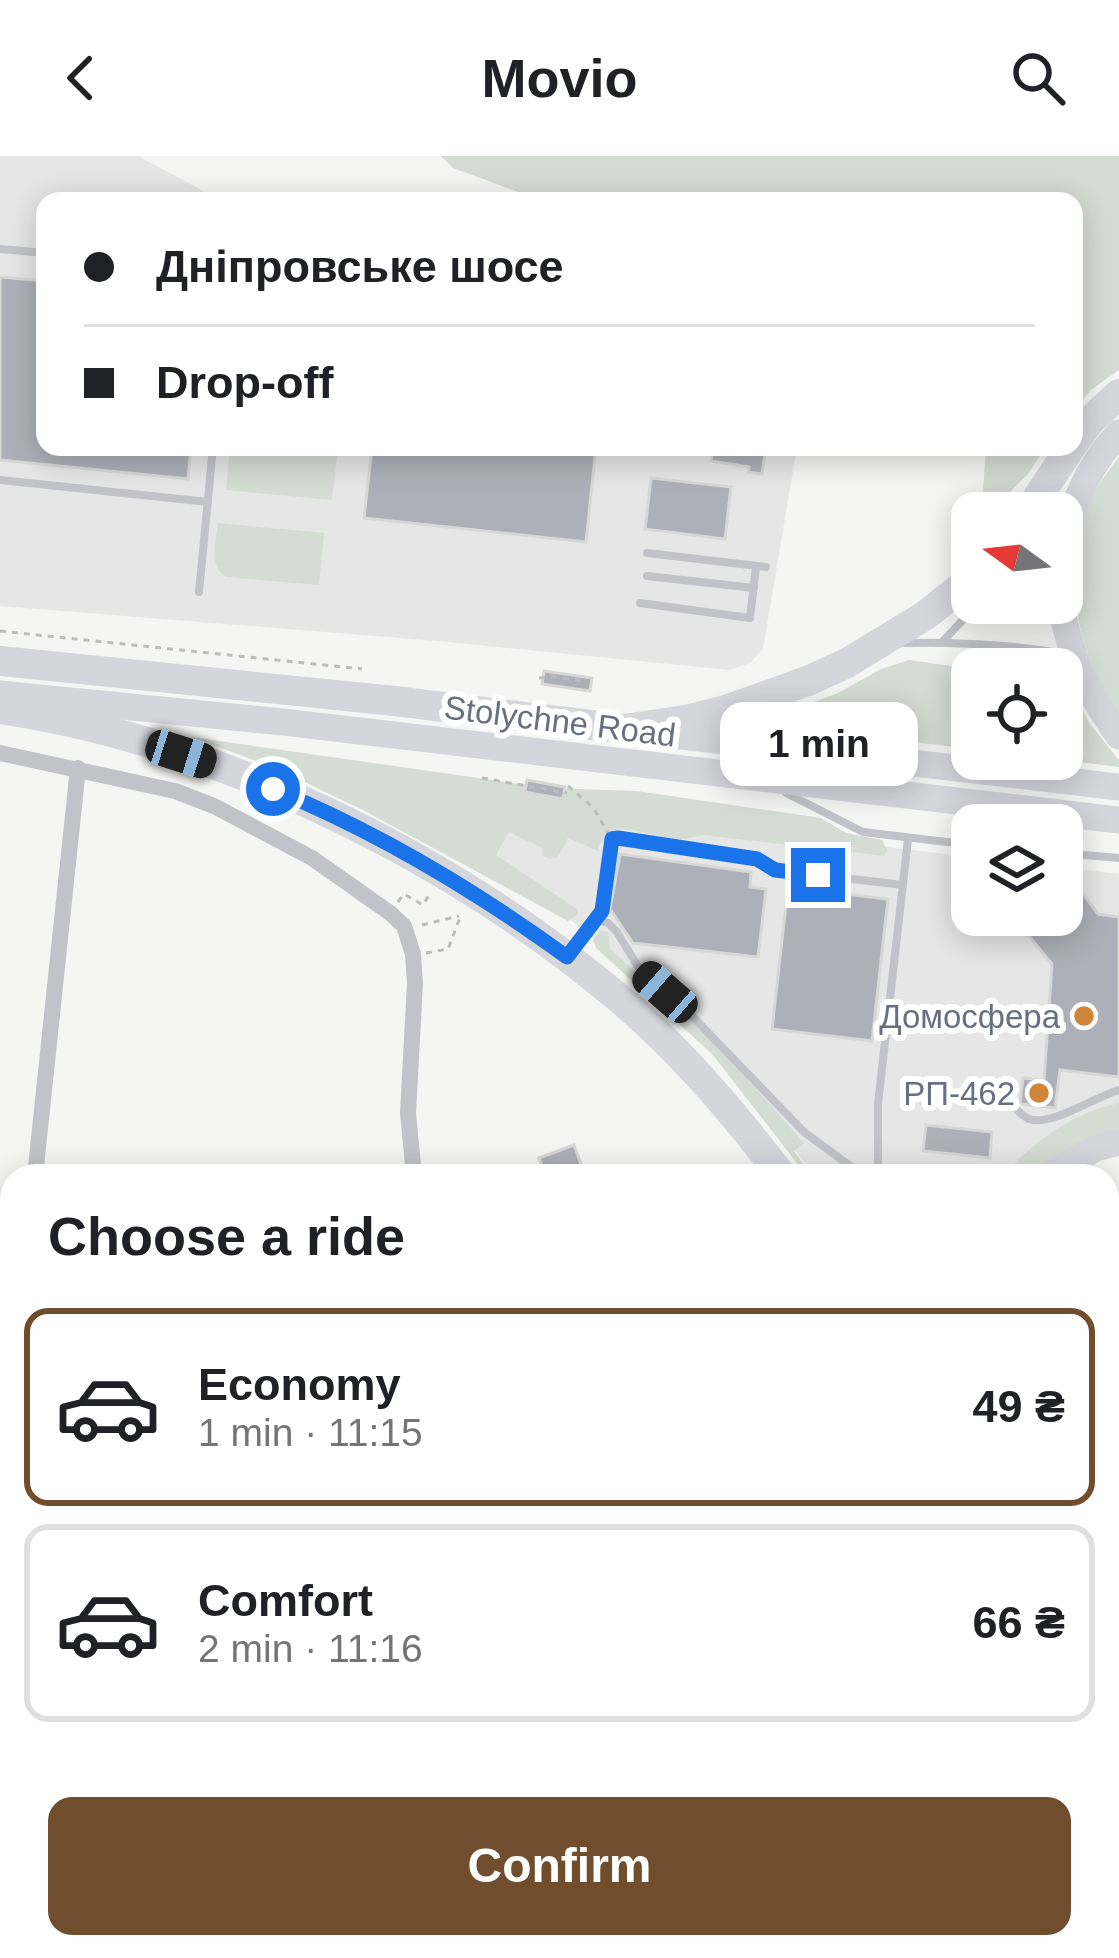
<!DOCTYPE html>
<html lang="en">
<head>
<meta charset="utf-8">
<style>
  body { margin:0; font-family:Arial,sans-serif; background:#f6f6f6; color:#202124; height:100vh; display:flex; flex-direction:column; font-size:45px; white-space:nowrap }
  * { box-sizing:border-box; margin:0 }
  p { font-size:39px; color:#757577 }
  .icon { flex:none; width:66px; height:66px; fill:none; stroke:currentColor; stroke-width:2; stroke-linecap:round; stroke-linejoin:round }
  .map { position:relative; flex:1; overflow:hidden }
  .drawer { position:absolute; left:0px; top:1008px; width:1119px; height:795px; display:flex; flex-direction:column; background:#fff; border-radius:36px 36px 0 0; box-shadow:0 6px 30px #0003 }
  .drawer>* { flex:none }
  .guide { position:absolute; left:36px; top:36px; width:1047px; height:264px; border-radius:24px; box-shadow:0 6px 30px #0003; display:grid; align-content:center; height:264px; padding:0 48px; background:#fff }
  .needle { width:78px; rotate:285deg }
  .fabs { position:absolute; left:951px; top:336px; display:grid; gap:24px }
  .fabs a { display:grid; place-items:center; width:132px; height:132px; border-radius:24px; background:#fff; box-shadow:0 6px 30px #0003; font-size:60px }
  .end { position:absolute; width:54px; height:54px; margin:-27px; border:15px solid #1a73e8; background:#fff; box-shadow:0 0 0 6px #fff }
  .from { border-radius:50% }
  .bubble { position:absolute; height:84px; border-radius:24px; background:#fff; box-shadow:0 6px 30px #0003; font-size:39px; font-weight:700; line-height:84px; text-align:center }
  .car { position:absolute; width:36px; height:72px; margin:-36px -18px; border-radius:15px; box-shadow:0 0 9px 3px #0007; background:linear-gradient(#222 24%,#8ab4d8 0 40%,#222 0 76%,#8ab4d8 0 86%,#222 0) }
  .guide b { display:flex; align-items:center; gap:42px; height:114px; font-size:45px }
  .guide b+b { border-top:3px solid #e0e0e0 }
  .guide i { width:30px; height:30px; background:#202124 }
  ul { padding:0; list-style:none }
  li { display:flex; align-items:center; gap:36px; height:198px; margin:0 24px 18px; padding:0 24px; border:6px solid #e0e0e0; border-radius:24px }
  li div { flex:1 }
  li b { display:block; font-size:45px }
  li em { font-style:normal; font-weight:700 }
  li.selected { border-color:#704e2d }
  li>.icon { width:108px; height:108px; stroke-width:1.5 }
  h2 { padding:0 48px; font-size:54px; line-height:144px }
  .button { display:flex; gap:24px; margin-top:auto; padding:24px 48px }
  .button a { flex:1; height:138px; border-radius:24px; background:#704e2d; color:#fff; font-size:48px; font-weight:700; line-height:138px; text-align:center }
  header { display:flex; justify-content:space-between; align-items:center; height:156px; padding:0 48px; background:#fff; font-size:54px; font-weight:700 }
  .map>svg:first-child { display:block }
</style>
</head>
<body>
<header><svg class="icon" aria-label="back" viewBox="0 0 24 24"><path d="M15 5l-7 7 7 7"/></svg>Movio<svg class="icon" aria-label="search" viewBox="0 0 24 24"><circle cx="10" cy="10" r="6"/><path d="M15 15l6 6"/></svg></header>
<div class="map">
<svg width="1119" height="1802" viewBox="0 0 1119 1802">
  <rect width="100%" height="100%" fill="#f5f6f3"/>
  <!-- built -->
  <g fill="#e6e6e6">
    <path d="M0 0H138L222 45H45V291H797L763 493 750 507 730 514 437 485 0 450Z"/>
    <path d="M514 634 690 668 972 701V759H1062V711L1119 718V956L1016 1020H815L766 957 708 889 603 790 489 700Z"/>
    <path d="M0 1170 12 1172V1508L0 1602Z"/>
    <path d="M747 1791H1084L1088 1802H750Z"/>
  </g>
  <!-- green -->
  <g fill="#d5dcd4">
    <path d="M441 0H1119V214L1091 234 1074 254V45H543L453 12Z"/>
    <path d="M230 291H338L332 344 226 334Z"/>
    <path d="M986 291H1046L1027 319 1001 345 983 336Z"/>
    <path d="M1119 301V561C1076 492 1054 407 1097 332 1103 321 1112 311 1119 301Z"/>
    <path d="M218 367 324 377 319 429 226 421C208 409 216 386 218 367Z"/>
    <path d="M909 504 973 513 972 593 772 569 773 561 838 537 881 513Z"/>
    <path d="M1062 528 1071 531 1090 568 1119 604V611L1054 603H1062Z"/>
    <path d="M192 581 548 632 637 635 821 662 846 677 882 684 887 694 885 700 703 679C694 681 683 684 674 683 644 680 608 656 598 695L568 682 558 701 549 703 542 699V692L509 676 496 699 577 753 578 758 568 765 363 654 277 613Z"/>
    <path d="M600 775 608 776 610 793 715 887 804 987 794 995 812 1020H807L712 898 596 792 593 784Z"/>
    <path d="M1119 947V976L1044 1008 1030 1020H1001C1037 985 1069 958 1119 947Z"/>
    <path d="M1107 1734 1119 1766V1802H1088L1084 1791H1107Z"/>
  </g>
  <!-- building -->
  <g fill="#adb0b8" stroke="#d7d7d5" stroke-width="3">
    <path d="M0 121 45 125V291H191L188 323 0 304Z"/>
    <path d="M372 291H596L586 386 364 362Z"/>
    <path d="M713 291 765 297 762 318 748 316 749 311 711 305Z"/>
    <path d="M651 322 731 331 725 383 645 373Z"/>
    <path d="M977 497 1006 499 1018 500V505L1008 504 1006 513H993L983 512 985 500 977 499Z"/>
    <path d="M544 515 592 522 590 535 542 528Z"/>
    <path d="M527 624 565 631 563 643 525 636Z"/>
    <path d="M620 698 751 716 750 731 766 733 758 801 633 787 610 753Z"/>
    <path d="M788 731 888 743 872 885 772 873Z"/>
    <path d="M1069 734 1082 736 1098 758 1119 761V921L1060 914 1055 952 1022 948 1020 946 1023 922 1044 924 1052 808 1028 779 1029 765 1036 759H1062V739Z"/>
    <path d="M926 969 992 976 990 1002 923 995Z"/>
    <path d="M574 989 582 1011 557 1020H546L539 1002Z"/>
    <path d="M1119 1174V1441L1107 1435V1182Z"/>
    <path d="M802 1791H1017L1020 1802H805Z"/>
  </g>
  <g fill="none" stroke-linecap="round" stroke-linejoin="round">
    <!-- path -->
    <g stroke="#bbbcbf" stroke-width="3" stroke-dasharray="6 6" stroke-linecap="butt">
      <path d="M0 475 362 513"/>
      <path d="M539 522 557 521 582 525"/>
      <path d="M482 622 567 637"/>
      <path d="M568 630 593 651 608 677"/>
      <path d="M398 746 404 738 423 749 429 739"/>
      <path d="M422 769 459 760"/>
      <path d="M426 797 448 793 461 759"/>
      <path d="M79 1802 81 1791"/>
    </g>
    <!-- lane -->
    <g stroke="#c2c3c8" stroke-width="8">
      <path d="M0 93 45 97"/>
      <path d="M0 324 208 346"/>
      <path d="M647 397 766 411"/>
      <path d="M647 420 754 432"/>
      <path d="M199 436 213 291"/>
      <path d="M640 447 750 462 756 410"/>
      <path d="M943 485 979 447"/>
      <path d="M904 487C959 486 1014 489 1068 498"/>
      <path d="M786 637 863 676 972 689"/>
      <path d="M1062 697 1119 702"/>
      <path d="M597 764 608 767 617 776 640 814 691 859 804 976 864 1020"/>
      <path d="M573 794 602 755 610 687 618 682 757 703 775 714 903 729"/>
      <path d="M1001 937C1009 945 1018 958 1029 963 1051 971 1096 940 1119 934"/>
      <path d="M878 1020V948L908 683"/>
      <path d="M0 1157 12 1158"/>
      <path d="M769 1791 771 1802"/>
      <path d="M6 1802 12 1766"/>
    </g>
    <!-- street -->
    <g stroke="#c2c3c8" stroke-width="16">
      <path d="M0 597 175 635 214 650 312 702 390 757 404 770 413 798 415 827 408 957 414 1020"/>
      <path d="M35 1020 78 612"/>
      <path d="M389 1802 391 1791"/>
    </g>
    <!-- primary -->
    <g stroke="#d5d6dc" stroke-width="27">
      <path d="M1062 399C1072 350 1084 315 1119 277"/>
      <path d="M1060 447C1073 507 1084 530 1119 580"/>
      <path d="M0 538 283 566 1119 664"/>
      <path d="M646 576 1119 631"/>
      <path d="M1046 1020 1096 992 1119 986"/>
      <path d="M1107 1589 1119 1617"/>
      <path d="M1107 1654 1119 1678"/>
    </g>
    <!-- highway -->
    <g stroke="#d5d6dc" stroke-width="30">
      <path d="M1074 287 1090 265 1119 238"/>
      <path d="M1027 357 1071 291"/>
      <path d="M0 505 395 545 624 573 685 564 726 554 810 524 847 507 926 459 972 422"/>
      <path d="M0 553C217 585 447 699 615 839 679 892 732 955 782 1020"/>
      <path d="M1107 1684 1119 1717"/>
    </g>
  </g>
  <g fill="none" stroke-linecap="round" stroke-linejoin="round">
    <!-- route -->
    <path stroke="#1a73e8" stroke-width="15" d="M273 633C378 676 476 735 567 801L602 755 612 683 618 682 757 703 775 714 818 719"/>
  </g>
  <!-- markers -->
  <g fill="#d18538" stroke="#fff" stroke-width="4.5">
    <circle cx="1084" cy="860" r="12"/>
    <circle cx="1039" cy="937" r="12"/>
  </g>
  <g text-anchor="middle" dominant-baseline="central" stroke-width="12" stroke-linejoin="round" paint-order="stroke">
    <!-- street labels -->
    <g font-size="33" fill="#686f81" stroke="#fff">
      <text transform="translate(560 565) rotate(7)">Stolychne Road</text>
    </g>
    <!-- poi labels -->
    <g font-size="33" fill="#686f81" stroke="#fff" text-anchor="end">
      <text x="1060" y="860">Домосфера</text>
      <text x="1015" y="937">РП-462</text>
    </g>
  </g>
</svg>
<div class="fabs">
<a><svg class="needle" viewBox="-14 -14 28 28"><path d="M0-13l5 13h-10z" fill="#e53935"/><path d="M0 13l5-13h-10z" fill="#757577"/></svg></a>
<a><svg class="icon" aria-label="locate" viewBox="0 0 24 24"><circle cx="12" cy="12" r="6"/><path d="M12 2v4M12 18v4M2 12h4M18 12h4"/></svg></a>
<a><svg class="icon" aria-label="layers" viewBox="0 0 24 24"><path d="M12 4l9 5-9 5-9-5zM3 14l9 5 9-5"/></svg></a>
</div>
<i class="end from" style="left:273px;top:633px"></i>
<i class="end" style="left:818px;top:719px"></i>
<div class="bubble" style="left:720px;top:546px;width:198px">1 min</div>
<i class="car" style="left:181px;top:598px;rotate:108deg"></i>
<i class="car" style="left:665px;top:836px;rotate:311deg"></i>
<div class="guide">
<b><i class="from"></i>Дніпровське шосе</b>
<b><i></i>Drop-off</b>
</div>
<section class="drawer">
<h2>Choose a ride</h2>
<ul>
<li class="selected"><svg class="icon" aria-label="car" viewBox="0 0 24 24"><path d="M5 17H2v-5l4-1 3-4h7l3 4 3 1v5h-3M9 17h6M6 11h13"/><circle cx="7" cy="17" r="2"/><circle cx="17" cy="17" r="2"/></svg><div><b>Economy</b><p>1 min · 11:15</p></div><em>49 ₴</em></li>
<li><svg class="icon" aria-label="car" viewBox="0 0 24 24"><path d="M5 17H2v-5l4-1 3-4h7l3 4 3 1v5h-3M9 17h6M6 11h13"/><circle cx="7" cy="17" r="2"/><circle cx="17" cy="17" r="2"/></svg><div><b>Comfort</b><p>2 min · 11:16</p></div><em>66 ₴</em></li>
</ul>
<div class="button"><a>Confirm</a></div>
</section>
</div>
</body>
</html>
